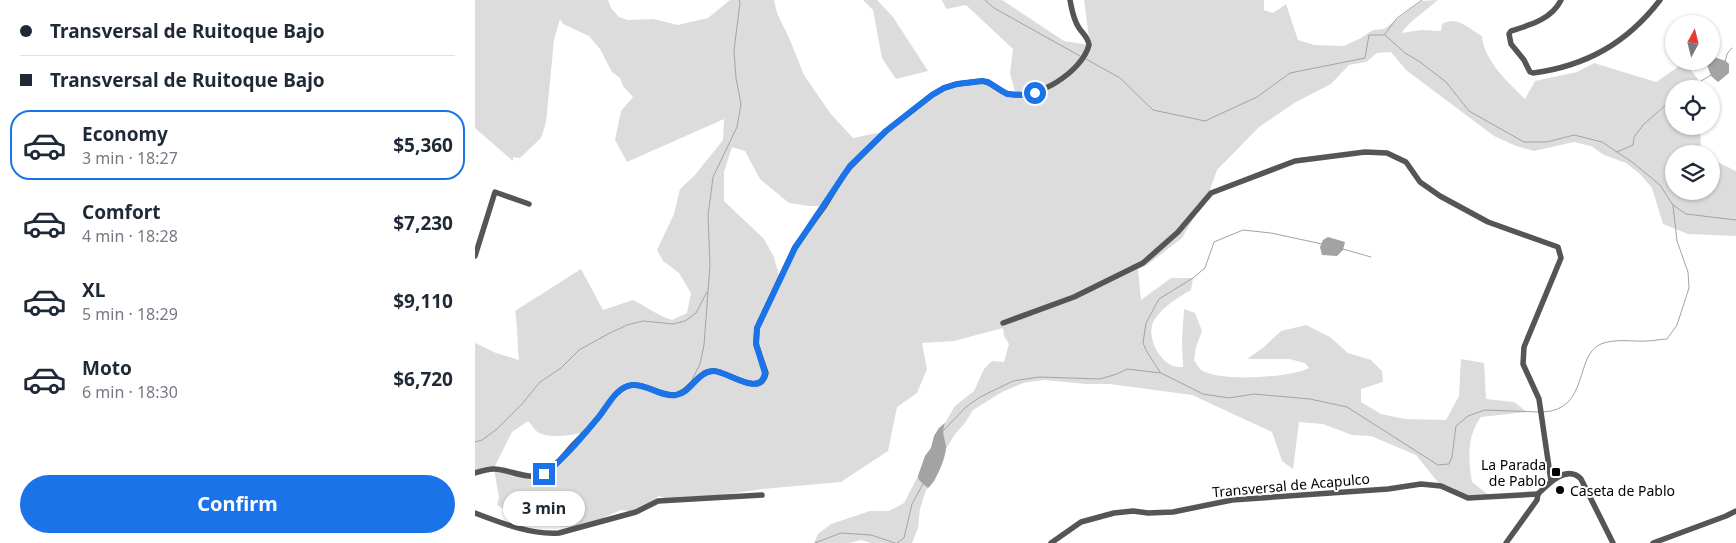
<!DOCTYPE html>
<html lang="en">
<head>
<meta charset="utf-8">
<style>
  body { margin:0; font-family:"Noto Sans",sans-serif; background:#f2f2f3; color:#1f2937; height:100vh; display:flex; flex-direction:column; font-size:19px; white-space:nowrap }
  * { box-sizing:border-box; margin:0 }
  p { font-size:16px; color:#747a83 }
  .icon { flex:none; width:28px; height:28px; fill:none; stroke:currentColor; stroke-width:2; stroke-linecap:round; stroke-linejoin:round }
  .map { position:relative; flex:1; overflow:hidden }
  .side { display:flex; flex-direction:column; background:#fff; width:475px }
  .side>* { flex:none }
  .guide { display:grid; align-content:center; height:110px; padding:0 20px; background:#fff }
  .needle { width:32px; rotate:7deg }
  .buttons { position:absolute; left:1190px; top:15px; display:grid; gap:10px }
  .buttons a { display:grid; place-items:center; width:55px; height:55px; border-radius:50%; background:#fff; box-shadow:0 1px 4px #0004; font-size:25px }
  .end { position:absolute; width:22px; height:22px; margin:-11px; border:6px solid #1a73e8; background:#fff; box-shadow:0 0 0 2px #fff }
  .from { border-radius:50% }
  .bubble { position:absolute; height:35px; border-radius:18px; background:#fff; box-shadow:0 1px 4px #0004; font-size:16px; font-weight:700; line-height:35px; text-align:center }
  .guide b { display:flex; align-items:center; gap:18px; height:48px; font-size:19px }
  .guide b+b { border-top:1px solid #e0e1e3 }
  .guide i { width:12px; height:12px; background:#1f2937 }
  ul { padding:0; list-style:none }
  li { display:flex; align-items:center; gap:15px; height:70px; margin:0 10px 8px; padding:0 10px; border:2px solid transparent; border-radius:20px }
  li div { flex:1 }
  li b { display:block; font-size:19px }
  li em { font-style:normal; font-weight:700 }
  li.current { border-color:#1a73e8 }
  li>.icon { width:45px; height:45px; stroke-width:1.5 }
  .primary-button { display:flex; gap:10px; margin-top:auto; padding:10px 20px }
  .primary-button a { flex:1; height:58px; border-radius:30px; background:#1a73e8; color:#fff; font-size:20px; font-weight:700; line-height:58px; text-align:center }
  main { display:flex; flex:1; min-height:0 }
  .map>svg:first-child { display:block }
</style>
</head>
<body>
<main>
<section class="side">
<div class="guide">
<b><i class="from"></i>Transversal de Ruitoque Bajo</b>
<b><i></i>Transversal de Ruitoque Bajo</b>
</div>
<ul>
<li class="current"><svg class="icon" aria-label="car" viewBox="0 0 24 24"><path d="M5 17H2v-5l4-1 3-4h7l3 4 3 1v5h-3M9 17h6M6 11h13"/><circle cx="7" cy="17" r="2"/><circle cx="17" cy="17" r="2"/></svg><div><b>Economy</b><p>3 min · 18:27</p></div><em>$5,360</em></li>
<li><svg class="icon" aria-label="car" viewBox="0 0 24 24"><path d="M5 17H2v-5l4-1 3-4h7l3 4 3 1v5h-3M9 17h6M6 11h13"/><circle cx="7" cy="17" r="2"/><circle cx="17" cy="17" r="2"/></svg><div><b>Comfort</b><p>4 min · 18:28</p></div><em>$7,230</em></li>
<li><svg class="icon" aria-label="car" viewBox="0 0 24 24"><path d="M5 17H2v-5l4-1 3-4h7l3 4 3 1v5h-3M9 17h6M6 11h13"/><circle cx="7" cy="17" r="2"/><circle cx="17" cy="17" r="2"/></svg><div><b>XL</b><p>5 min · 18:29</p></div><em>$9,110</em></li>
<li><svg class="icon" aria-label="car" viewBox="0 0 24 24"><path d="M5 17H2v-5l4-1 3-4h7l3 4 3 1v5h-3M9 17h6M6 11h13"/><circle cx="7" cy="17" r="2"/><circle cx="17" cy="17" r="2"/></svg><div><b>Moto</b><p>6 min · 18:30</p></div><em>$6,720</em></li>
</ul>
<div class="primary-button"><a>Confirm</a></div>
</section>
<div class="map">
<svg width="1261" height="543" viewBox="0 0 1261 543">
  <rect width="100%" height="100%" fill="#fff"/>
  <!-- green -->
  <g fill="#dcdcdc" fill-rule="evenodd">
    <path d="M0 0H133L136 8 144 17 153 20 178 19 203 25 233 18 255 0H299L302 13 315 40 329 75 355 113 378 138 412 131 469 88 495 82 517 84 541 95 535 74 538 49 491 5 471 9 467 0H527L589 41 615 45 609 0H789V10L798 13 811 4 823 40 839 45 869 46 886 38 898 30 909 29 946 1 963 0 936 22 926 33 947 30 966 31 967 24C983 15 993 29 1007 36 1009 61 1033 82 1050 99L1060 81 1102 72 1119 63 1181 82 1210 62 1230 89H1199V126H1225L1226 154H1199V191H1236V159L1261 171V236L1213 234 1188 224 1177 188 1164 173 1151 163 1129 155 1116 146 1099 142 1059 151 1041 146 1019 136 931 70 916 52 902 53 891 62 874 65 856 84 821 102 784 127 742 170 734 192 707 238 672 265 663 269 666 300 696 278H718L716 290C702 298 689 306 680 319 670 333 682 358 696 365 699 367 704 367 708 367L707 340 709 309 720 313 727 331 721 347 719 360C721 363 724 368 726 370 745 382 814 378 834 368L830 363 814 359H772L789 347 806 331 831 325 855 337 873 353 896 360 907 371 908 382 886 389V402L906 414 930 419 971 420 984 396 986 359 1009 363 1011 399 1039 402 1052 412 1006 417C992 435 993 459 997 482L1015 496 1002 498 966 486 941 455 896 436 877 435 848 424 824 422 818 469 807 461 797 432 717 395 635 384H611L569 380 548 383 527 392 498 410 490 423 480 434 471 449 460 481 451 490 445 509 443 528 437 543H396L386 540 374 543H339L343 534 356 524 395 511H414L429 503 443 476 450 456 456 448 459 436 464 428 470 423 480 406 499 391 509 369 517 361 529 362 534 344 529 336 528 328 479 341 447 343 452 369 442 393 422 407 413 451 366 482 287 489 200 502 184 496 161 512 146 510 114 524 94 527 68 525 93 514 67 517 55 514 39 515 22 505 24 497 19 469 0 473V343L21 353 44 360C42 343 43 327 40 311L106 269 128 310 158 300C171 306 183 316 197 320L212 313 216 293 204 273 188 261 182 250 199 214 205 189 220 175 248 140 249 119 152 162 140 140 146 111 158 97 148 86 145 78 137 72 125 49 114 36 88 24 85 19 79 40 71 122 66 138 45 158 38 157V161L0 128ZM257 147 270 151 285 179 314 203 334 206H349L321 247 305 280 299 257 289 239 249 201V172ZM53 421C57 425 60 431 64 433 79 439 96 435 110 432L69 474 54 476 19 468 37 432Z"/>
    <path d="M388 0H402L418 17 453 71 421 79 407 58 398 10Z"/>
  </g>
  <!-- water -->
  <g fill="#a3a3a3">
    <path d="M1236 56 1251 61 1254 64V73L1243 82 1236 76 1231 62 1236 61Z"/>
    <path d="M853 237 870 242 868 250 862 256 847 255 845 247 848 240Z"/>
    <path d="M470 423C466 434 470 437 471 447 471 458 461 481 453 488L444 480 443 476 450 456 456 448 459 436 464 428Z"/>
  </g>
  <g fill="none" stroke-linecap="round" stroke-linejoin="round">
    <!-- stream -->
    <g stroke="#a3a3a3" stroke-width="1">
      <path d="M510 0 519 8 605 56"/>
      <path d="M910 34 922 18 947 0"/>
      <path d="M611 59 645 78 678 110 730 121 782 97 815 73 890 58 894 35H910L930 53 945 62 971 82 994 111 1049 142H1072L1099 135 1127 142 1157 162 1185 185 1198 205 1211 214 1261 220"/>
      <path d="M1250 62 1252 54 1257 48"/>
      <path d="M1213 89 1236 75"/>
      <path d="M1142 152 1158 145 1159 137 1169 124 1199 98"/>
      <path d="M868 249 896 257"/>
      <path d="M685 372 672 352 668 343 671 323 684 299 718 278 730 268 739 242 768 230 796 233 847 244"/>
      <path d="M217 380 225 364 229 345 235 265 233 215 236 193 238 177 262 127 266 104 261 78 259 50 265 3 264 0"/>
      <path d="M1068 412C1115 410 1099 355 1126 344 1141 338 1157 342 1172 341 1179 341 1185 339 1192 339L1202 325 1214 288 1213 272 1202 241 1198 205"/>
      <path d="M467 432 491 407 505 397 538 381 564 377 625 379 642 374 652 369 686 373 728 394 754 398 779 394 835 399 872 407 963 465 974 464 977 457 981 426 993 416 1010 410 1064 412"/>
      <path d="M0 442 7 440 22 429 47 404 65 382 86 368 104 350 133 334 152 325 168 321 198 324 210 321 221 313 232 292"/>
      <path d="M340 543 366 533 396 535 420 543"/>
      <path d="M422 543 429 538 437 504 449 482"/>
    </g>
    <!-- minor -->
    <g stroke="#555" stroke-width="5.5">
      <path d="M1086 0C1077 19 1055 25 1036 31L1034 34 1036 44 1049 60 1055 72 1058 73C1111 66 1152 43 1185 0"/>
      <path d="M0 256 20 192 54 204"/>
      <path d="M528 323 599 297 668 263 703 232 736 193 820 161 890 152 912 153 931 162 945 182 965 196 1013 222 1083 247 1086 258 1049 347 1048 364 1064 399 1076 481"/>
      <path d="M0 473C6 471 13 469 19 469 35 469 54 482 70 473 81 467 89 455 97 446 106 437 115 428 123 418 132 407 141 387 157 385 172 384 183 395 197 395 215 395 221 371 238 371 251 370 286 399 291 373L281 344 282 328 320 247 349 207 368 176 375 167 411 131 457 95 469 88 482 84 507 81C518 82 523 92 534 94 561 101 607 72 614 45 613 37 608 34 604 28 598 19 597 10 595 0"/>
      <path d="M1063 494C1073 484 1092 464 1106 479L1138 543"/>
      <path d="M0 513C26 523 56 535 84 533L161 512 183 501 287 495"/>
      <path d="M576 543 606 522 639 513 658 511 673 513 698 512 757 500 913 489 946 484 966 486 993 498 1063 494"/>
      <path d="M1031 543 1062 500 1063 494"/>
      <path d="M1178 543 1251 516 1261 511"/>
    </g>
  </g>
  <g fill="none" stroke-linecap="round" stroke-linejoin="round">
    <!-- route -->
    <path stroke="#1a73e8" stroke-width="6" d="M69 474C89 459 106 438 122 419 132 408 140 387 157 385 173 384 185 397 201 395 216 393 222 372 238 371 251 370 286 399 290 373L281 344 282 328 320 248 375 166 411 131 457 95 469 88 482 84 507 81 513 82 532 94 549 95 560 93"/>
  </g>
  <!-- markers -->
  <g fill="#000" stroke="#fff" stroke-width="2">
    <rect x="1076" y="467" width="10" height="10" rx="2.5"/>
    <circle cx="1085" cy="490" r="5"/>
  </g>
  <g text-anchor="middle" dominant-baseline="central" stroke-width="4" stroke-linejoin="round" paint-order="stroke">
    <!-- poi labels -->
    <g font-size="14" fill="#000" stroke="#fff" text-anchor="end">
      <text x="1071" y="464">La Parada<tspan x="1071" dy="16">de Pablo</tspan></text>
      <text x="1095" y="490" text-anchor="start">Caseta de Pablo</text>
    </g>
    <!-- street labels -->
    <g font-size="14" fill="#000" stroke="#fff">
      <text transform="translate(816 485) rotate(-5)">Transversal de Acapulco</text>
    </g>
  </g>
</svg>
<div class="buttons">
<a><svg class="needle" viewBox="-14 -14 28 28"><path d="M0-13l5 13h-10z" fill="#e53935"/><path d="M0 13l5-13h-10z" fill="#747a83"/></svg></a>
<a><svg class="icon" aria-label="locate" viewBox="0 0 24 24"><circle cx="12" cy="12" r="6"/><path d="M12 2v4M12 18v4M2 12h4M18 12h4"/></svg></a>
<a><svg class="icon" aria-label="layers" viewBox="0 0 24 24"><path d="M12 4l9 5-9 5-9-5zM3 14l9 5 9-5"/></svg></a>
</div>
<i class="end from" style="left:560px;top:93px"></i>
<i class="end" style="left:69px;top:474px"></i>
<div class="bubble" style="left:28px;top:491px;width:82px">3 min</div>
</div>
</main>
</body>
</html>
